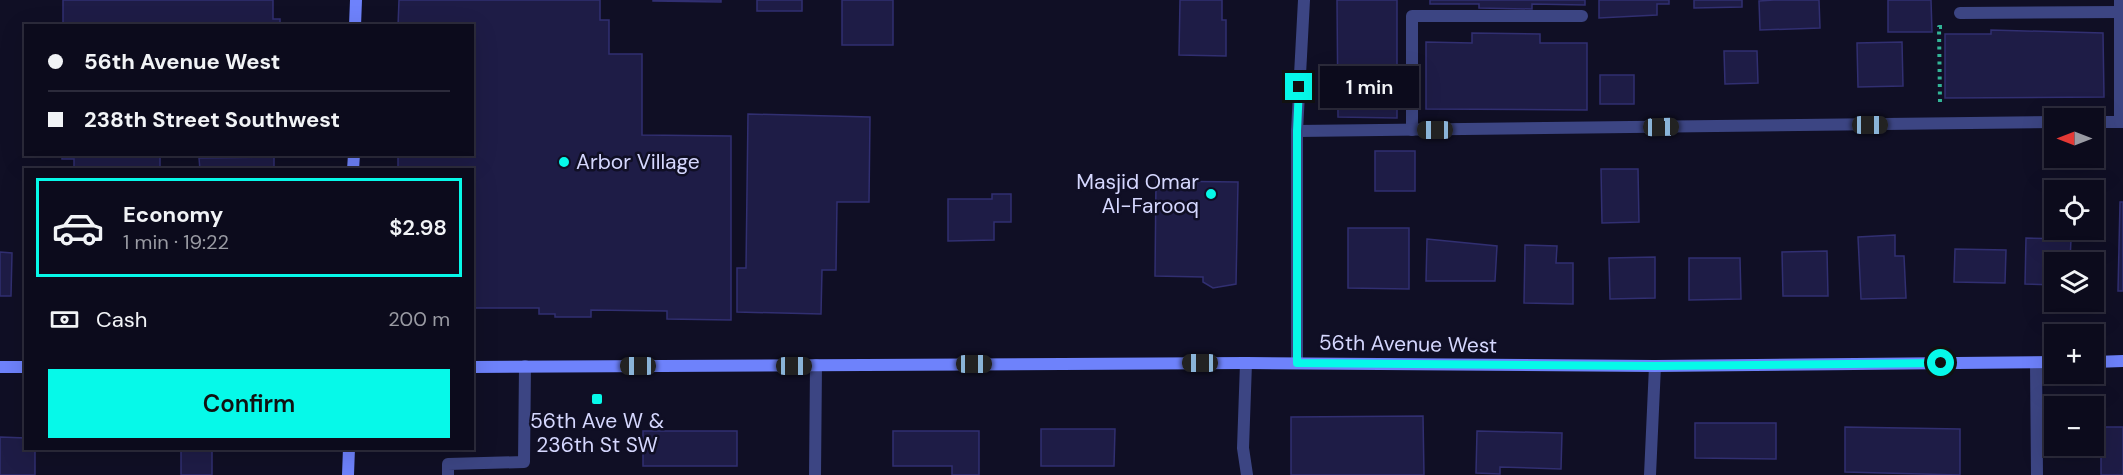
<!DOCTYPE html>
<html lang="en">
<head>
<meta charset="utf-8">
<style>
  body { margin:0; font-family:"DM Sans",sans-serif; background:#151425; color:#f1f3f6; height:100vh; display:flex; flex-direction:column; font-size:22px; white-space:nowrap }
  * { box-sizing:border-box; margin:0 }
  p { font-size:20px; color:#9a9ba3 }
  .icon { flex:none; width:33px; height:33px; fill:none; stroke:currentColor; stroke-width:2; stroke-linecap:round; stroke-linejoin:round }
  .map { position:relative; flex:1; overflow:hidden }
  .side { position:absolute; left:24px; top:168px; width:450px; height:282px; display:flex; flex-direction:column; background:#0c0b1c; border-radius:0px; box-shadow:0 6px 24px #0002,0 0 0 2px #2c2b3b }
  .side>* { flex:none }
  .banner { position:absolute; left:24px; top:24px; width:450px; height:132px; border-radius:0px; box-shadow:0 6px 24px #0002,0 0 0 2px #2c2b3b; display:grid; align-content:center; height:132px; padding:0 24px; background:#0c0b1c }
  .needle { width:39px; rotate:270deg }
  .fabs { position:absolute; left:2044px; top:108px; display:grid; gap:12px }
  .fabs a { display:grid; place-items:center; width:60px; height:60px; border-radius:0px; background:#0c0b1c; box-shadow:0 6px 24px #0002,0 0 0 2px #2c2b3b; font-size:30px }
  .end { position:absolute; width:27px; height:27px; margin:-14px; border:8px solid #06f9e9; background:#111; box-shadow:0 0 0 3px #111 }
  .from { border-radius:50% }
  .bubble { position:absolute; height:42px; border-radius:0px; background:#0c0b1c; box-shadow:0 6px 24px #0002,0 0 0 2px #2c2b3b; font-size:20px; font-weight:600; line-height:42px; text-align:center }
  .car { position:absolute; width:18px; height:36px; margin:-18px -9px; border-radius:8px; box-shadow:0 0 4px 2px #0007; background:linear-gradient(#222 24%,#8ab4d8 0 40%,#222 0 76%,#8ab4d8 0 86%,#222 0) }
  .banner b { display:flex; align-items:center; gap:21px; height:57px; font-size:22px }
  .banner b+b { border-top:2px solid #2c2b3b }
  .banner i { width:15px; height:15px; background:#f1f3f6 }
  ul { padding:10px 0 0; list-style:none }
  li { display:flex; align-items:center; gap:18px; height:99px; margin:0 12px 9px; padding:0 12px; border:3px solid transparent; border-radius:0px }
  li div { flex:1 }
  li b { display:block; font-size:22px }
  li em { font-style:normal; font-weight:600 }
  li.active { border-color:#06f9e9 }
  li>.icon { width:54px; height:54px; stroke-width:1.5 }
  .pay { display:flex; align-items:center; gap:15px; height:66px; padding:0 24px; font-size:22px }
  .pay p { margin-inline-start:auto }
  .action { display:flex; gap:12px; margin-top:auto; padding:12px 24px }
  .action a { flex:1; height:69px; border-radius:0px; background:#06f9e9; color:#111; font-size:24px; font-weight:600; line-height:69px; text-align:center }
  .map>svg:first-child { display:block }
</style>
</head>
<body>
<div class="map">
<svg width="2123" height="475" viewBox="0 0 2123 475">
  <rect width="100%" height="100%" fill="#100f25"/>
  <!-- building -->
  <g fill="#1e1c46" stroke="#312f71" stroke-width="1.5">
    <path d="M63 0H273V19H280V26H63Z"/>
    <path d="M399 0H600V20H609V54H642V135L731 136V320L667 319V311L591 310V317H555V314H539V308H472V170H398V154H472V26H398Z"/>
    <path d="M653 0H721V2L653 1Z"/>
    <rect x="757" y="0" width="45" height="11"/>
    <rect x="842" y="0" width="51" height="45"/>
    <path d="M1180 0H1222V20H1226V56L1179 55Z"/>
    <path d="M1337 0H1397V118L1338 117Z"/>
    <path d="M1430 0H1585V5L1532 4V9L1479 8V4H1430Z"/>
    <path d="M1599 0H1669V4H1657V15L1599 18Z"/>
    <path d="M1694 0H1742V7L1694 8Z"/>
    <path d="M1774 0H1819L1820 28 1760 30 1759 1Z"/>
    <path d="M1888 0H1931L1932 32H1888Z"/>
    <path d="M1991 30 2103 33 2104 97 1945 98V34H1991Z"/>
    <path d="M1472 33 1540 34V43H1587V110L1426 109V42L1472 43Z"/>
    <path d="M1902 42 1903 86 1858 87 1857 43Z"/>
    <path d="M1724 51H1757L1758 83 1725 84Z"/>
    <rect x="1600" y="75" width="34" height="29"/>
    <path d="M748 114 870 117 869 202H837L836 270H822L821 314 737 312V268H746Z"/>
    <rect x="1375" y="151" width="40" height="40"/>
    <path d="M62 154H160V170H74V159H62Z"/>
    <path d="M274 157V170H200L199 158Z"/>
    <path d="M1601 169H1638L1639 222 1602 223Z"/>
    <path d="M1156 181 1238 182 1236 284 1213 288 1203 282V277L1155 276Z"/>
    <path d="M992 194H1011V222H994V240L948 241V199H992Z"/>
    <path d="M2120 202H2123V291H2118Z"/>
    <path d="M1348 228H1409V289L1348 288Z"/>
    <path d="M1895 235V256H1904L1906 298 1861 299 1858 237Z"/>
    <path d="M2026 238 2071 239 2070 262H2055V285L2025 284Z"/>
    <path d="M1427 239 1497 246 1495 281H1426Z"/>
    <path d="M1525 245 1557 246 1556 263H1573V304L1524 303Z"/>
    <path d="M1955 249 2006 250 2005 283 1954 282Z"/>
    <path d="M1827 251 1828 296H1783L1782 252Z"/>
    <path d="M0 252 12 253 11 296H0Z"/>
    <path d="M1655 257V298L1610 299 1609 258Z"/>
    <path d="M1689 258H1740L1741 299 1689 300Z"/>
    <path d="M1423 416 1424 475H1291V417Z"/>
    <path d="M1695 423H1776V459L1695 458Z"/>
    <path d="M1845 427 1960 429V475L1845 472Z"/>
    <rect x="2101" y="427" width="22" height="48"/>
    <path d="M1041 429H1115L1114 466H1041Z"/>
    <rect x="643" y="431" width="94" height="35"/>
    <path d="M893 431H979V475H952V466H893Z"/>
    <path d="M1477 431 1562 433 1561 469 1500 467V474L1476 473Z"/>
    <path d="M0 437 26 438V448H35V475H0Z"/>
    <rect x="181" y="448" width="31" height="27"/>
  </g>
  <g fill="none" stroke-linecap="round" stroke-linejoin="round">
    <!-- path -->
    <path stroke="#32b597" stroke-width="4" stroke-dasharray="3 4.5" stroke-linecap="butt" d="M1940 102 1939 27H1944"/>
    <!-- service -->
    <g stroke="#3c4583" stroke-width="12">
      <path d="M1960 13 2120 12"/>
      <path d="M2094 122H2123"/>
      <path d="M2120 122V0"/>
      <path d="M1412 130V16H1582"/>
      <path d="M1297 131 2055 122"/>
      <path d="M448 475V464L524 462 525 366"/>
    </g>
    <!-- minor -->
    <g stroke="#3c4583" stroke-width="12">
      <path d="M1246 363 1243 448 1247 475"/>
      <path d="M1297 363V131L1304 0"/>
      <path d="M2036 363 2037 475"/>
      <path d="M815 475 816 365"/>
      <path d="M1650 475 1655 366"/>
    </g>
    <!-- secondary -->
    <g stroke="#6e82fb" stroke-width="12">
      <path d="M355 26 356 0"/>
      <path d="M353 170 354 154"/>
      <path d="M2094 362 2123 361"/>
      <path d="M0 367H26"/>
      <path d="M472 367 1246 363 1655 366 2055 362"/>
      <path d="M348 475 349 448"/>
    </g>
  </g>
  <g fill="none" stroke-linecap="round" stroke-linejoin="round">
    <!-- route -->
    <path stroke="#06f9e9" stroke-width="8" d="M1299 87 1297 131V363L1655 366 1941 363"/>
  </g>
  <!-- markers -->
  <g fill="#06f9e9" stroke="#100f25" stroke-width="2">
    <circle cx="564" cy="162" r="6"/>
    <circle cx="1211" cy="194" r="6"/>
    <rect x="591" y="393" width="12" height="12" rx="3"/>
  </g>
  <g text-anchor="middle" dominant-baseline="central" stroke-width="5" stroke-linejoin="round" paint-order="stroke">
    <!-- poi labels -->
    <g font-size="21" fill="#d5d7fe" stroke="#100f25" text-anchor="start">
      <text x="576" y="162">Arbor Village</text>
      <text x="1199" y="182" text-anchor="end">Masjid Omar<tspan x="1199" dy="24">Al-Farooq</tspan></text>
      <text x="597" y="421" text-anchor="middle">56th Ave W &amp;<tspan x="597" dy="24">236th St SW</tspan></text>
    </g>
    <!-- street labels -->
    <g font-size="21" fill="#d5d7fe" stroke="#100f25">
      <text transform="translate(1408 344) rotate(1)">56th Avenue West</text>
    </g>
  </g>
</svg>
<div class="fabs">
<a><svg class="needle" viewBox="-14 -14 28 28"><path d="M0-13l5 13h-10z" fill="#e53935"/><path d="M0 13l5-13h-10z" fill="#9a9ba3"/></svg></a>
<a><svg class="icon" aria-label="locate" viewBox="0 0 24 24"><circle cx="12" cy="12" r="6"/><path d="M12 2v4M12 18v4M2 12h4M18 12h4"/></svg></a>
<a><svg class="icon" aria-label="layers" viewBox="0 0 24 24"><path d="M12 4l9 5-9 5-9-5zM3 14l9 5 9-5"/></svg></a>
<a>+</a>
<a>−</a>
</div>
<i class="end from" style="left:1941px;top:363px"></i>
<i class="end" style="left:1299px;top:87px"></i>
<div class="bubble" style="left:1320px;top:66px;width:99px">1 min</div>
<i class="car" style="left:1870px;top:125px;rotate:90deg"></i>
<i class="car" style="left:1661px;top:127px;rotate:89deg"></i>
<i class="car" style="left:1435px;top:130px;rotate:270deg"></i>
<i class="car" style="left:1200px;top:363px;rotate:270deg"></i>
<i class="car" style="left:974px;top:364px;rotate:90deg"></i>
<i class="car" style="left:638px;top:366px;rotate:270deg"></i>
<i class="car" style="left:794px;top:366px;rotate:90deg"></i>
<div class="banner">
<b><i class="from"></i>56th Avenue West</b>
<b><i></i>238th Street Southwest</b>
</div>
<section class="side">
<ul>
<li class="active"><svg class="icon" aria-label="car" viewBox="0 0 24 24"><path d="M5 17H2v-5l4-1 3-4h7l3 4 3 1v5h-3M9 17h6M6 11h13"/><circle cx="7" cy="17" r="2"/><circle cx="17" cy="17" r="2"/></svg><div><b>Economy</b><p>1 min · 19:22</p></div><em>$2.98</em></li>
</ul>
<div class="pay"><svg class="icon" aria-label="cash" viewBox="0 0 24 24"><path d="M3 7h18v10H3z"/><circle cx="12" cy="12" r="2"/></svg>Cash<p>200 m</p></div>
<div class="action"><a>Confirm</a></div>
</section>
</div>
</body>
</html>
